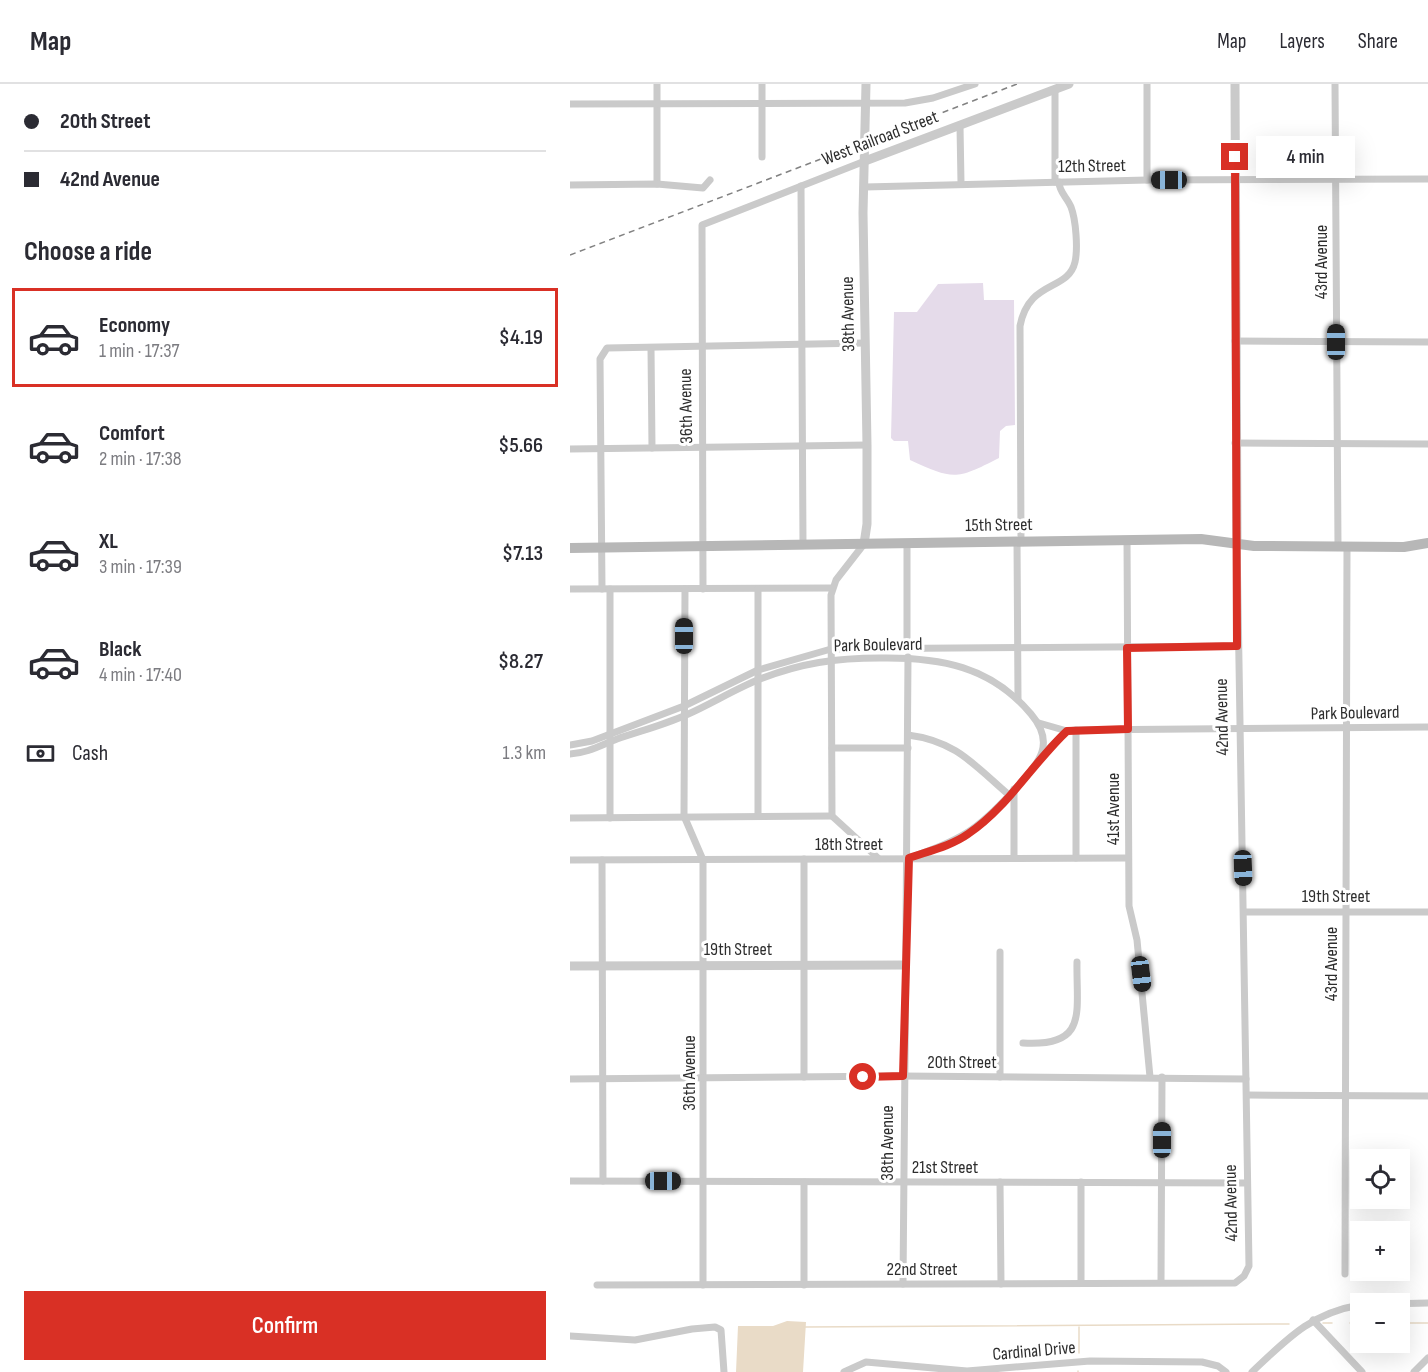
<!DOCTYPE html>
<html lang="en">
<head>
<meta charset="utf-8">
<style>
  body { margin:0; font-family:"Sofia Sans Condensed",sans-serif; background:#f7f7f7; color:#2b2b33; height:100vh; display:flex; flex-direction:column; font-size:22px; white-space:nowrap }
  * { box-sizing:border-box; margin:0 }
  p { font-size:20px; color:#7c7c81 }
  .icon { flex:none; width:33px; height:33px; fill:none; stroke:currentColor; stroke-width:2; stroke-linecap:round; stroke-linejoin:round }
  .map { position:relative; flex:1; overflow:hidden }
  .details { display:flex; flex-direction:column; background:#fff; width:570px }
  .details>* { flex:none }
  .guide { display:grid; align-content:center; height:132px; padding:0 24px; background:#fff }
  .tools { position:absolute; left:780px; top:1065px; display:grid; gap:12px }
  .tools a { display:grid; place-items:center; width:60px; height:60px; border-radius:0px; background:#fff; box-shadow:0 6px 24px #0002; font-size:30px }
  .end { position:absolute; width:27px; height:27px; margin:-14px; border:8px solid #d93025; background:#fff; box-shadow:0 0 0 3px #fff }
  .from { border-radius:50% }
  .bubble { position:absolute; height:42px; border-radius:0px; background:#fff; box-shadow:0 6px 24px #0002; font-size:20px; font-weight:600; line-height:42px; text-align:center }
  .car { position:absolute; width:18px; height:36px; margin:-18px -9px; border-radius:8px; box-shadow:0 0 4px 2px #0007; background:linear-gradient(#222 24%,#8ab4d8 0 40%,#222 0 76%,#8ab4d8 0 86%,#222 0) }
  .guide b { display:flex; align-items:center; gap:21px; height:57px; font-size:22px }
  .guide b+b { border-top:2px solid #e1e1e2 }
  .guide i { width:15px; height:15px; background:#2b2b33 }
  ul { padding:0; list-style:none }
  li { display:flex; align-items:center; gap:18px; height:99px; margin:0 12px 9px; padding:0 12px; border:3px solid transparent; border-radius:0px }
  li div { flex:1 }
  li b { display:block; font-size:22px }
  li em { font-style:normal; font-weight:600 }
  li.on { border-color:#d93025 }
  li>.icon { width:54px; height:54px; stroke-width:1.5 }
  h2 { padding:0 24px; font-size:27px; line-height:72px }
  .pay { display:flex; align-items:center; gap:15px; height:66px; padding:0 24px; font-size:22px }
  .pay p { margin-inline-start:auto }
  .primary-button { display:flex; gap:12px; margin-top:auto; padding:12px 24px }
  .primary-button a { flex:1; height:69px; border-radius:0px; background:#d93025; color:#fff; font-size:24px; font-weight:600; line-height:69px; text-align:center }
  header { display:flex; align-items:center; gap:36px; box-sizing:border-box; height:84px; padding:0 30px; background:#fff; border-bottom:2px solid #e1e1e2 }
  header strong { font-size:28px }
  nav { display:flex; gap:33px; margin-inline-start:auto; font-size:21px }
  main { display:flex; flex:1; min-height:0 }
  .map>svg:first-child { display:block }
</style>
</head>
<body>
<header>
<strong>Map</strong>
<nav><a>Map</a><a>Layers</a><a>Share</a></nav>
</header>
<main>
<section class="details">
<div class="guide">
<b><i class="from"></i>20th Street</b>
<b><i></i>42nd Avenue</b>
</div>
<h2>Choose a ride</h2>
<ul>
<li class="on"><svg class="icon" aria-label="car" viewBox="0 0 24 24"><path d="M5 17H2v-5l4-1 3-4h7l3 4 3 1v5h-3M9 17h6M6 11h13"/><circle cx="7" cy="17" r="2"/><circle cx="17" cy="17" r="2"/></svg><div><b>Economy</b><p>1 min · 17:37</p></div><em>$4.19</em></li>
<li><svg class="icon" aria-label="car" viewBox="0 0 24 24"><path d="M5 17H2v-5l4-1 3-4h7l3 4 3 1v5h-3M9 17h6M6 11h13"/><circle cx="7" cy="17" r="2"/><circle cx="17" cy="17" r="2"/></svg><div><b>Comfort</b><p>2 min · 17:38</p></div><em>$5.66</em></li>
<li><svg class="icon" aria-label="car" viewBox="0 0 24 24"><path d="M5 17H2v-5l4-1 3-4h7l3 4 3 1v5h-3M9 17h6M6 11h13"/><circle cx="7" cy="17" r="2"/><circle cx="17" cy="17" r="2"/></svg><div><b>XL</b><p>3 min · 17:39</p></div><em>$7.13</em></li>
<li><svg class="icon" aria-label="car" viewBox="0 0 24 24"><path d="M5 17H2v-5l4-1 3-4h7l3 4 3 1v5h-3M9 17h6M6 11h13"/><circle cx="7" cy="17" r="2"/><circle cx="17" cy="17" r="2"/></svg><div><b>Black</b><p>4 min · 17:40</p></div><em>$8.27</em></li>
</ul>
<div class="pay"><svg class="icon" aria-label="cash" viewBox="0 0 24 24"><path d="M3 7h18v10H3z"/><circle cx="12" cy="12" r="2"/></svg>Cash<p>1.3 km</p></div>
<div class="primary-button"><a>Confirm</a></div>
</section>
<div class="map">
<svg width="858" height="1288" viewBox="0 0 858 1288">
  <rect width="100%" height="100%" fill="#fff"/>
  <!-- green -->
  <path fill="#e5dbea" d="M413 199 414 216H444L445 341 436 342 430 347 429 374C386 396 384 396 340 376L338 357H324L321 354 324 228H347L368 200Z"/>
  <!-- water -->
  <path fill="#e9dbc7" d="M217 1237 236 1238 233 1288H166L168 1242H203Z"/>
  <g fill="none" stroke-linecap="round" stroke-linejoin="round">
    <!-- stream -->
    <g stroke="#e9dbc7" stroke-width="1.5">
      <path d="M753 1239H762"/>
      <path d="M780 1239H790"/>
      <path d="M830 1239H858"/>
      <path d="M234 1243 719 1240"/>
      <path d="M509 1243V1269"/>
      <path d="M508 1287V1288"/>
    </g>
    <!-- minor -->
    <g stroke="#cacaca" stroke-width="7">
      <path d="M87 0V100"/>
      <path d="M192 0V73"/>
      <path d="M577 0V96"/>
      <path d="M765 0 768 463"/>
      <path d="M485 6V98"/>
      <path d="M0 20 335 19 363 14 405 0"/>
      <path d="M390 42 391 99"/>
      <path d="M0 101 87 100 133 104 140 96"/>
      <path d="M231 102 233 461"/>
      <path d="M295 103 577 96 858 95"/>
      <path d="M665 257 858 258"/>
      <path d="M81 264 82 364"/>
      <path d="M665 359 858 360"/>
      <path d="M0 365 297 361"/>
      <path d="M557 456 559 822 567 856 580 993"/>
      <path d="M447 457 448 615"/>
      <path d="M451 457 450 242C459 195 498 208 505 178 508 165 506 136 501 123 497 113 489 108 489 98"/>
      <path d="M337 459V565"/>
      <path d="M294 460 266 496 261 511 262 732 308 774"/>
      <path d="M0 505 262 504"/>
      <path d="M32 505 30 275 37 264 295 259"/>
      <path d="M40 505V734"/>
      <path d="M115 505 114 732 133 776V1201"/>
      <path d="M133 505 132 141 295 77"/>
      <path d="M188 505V732"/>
      <path d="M469 639 497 647"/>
      <path d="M338 651C386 657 404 681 439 711"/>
      <path d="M0 661 22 657 114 622 188 586 261 565 667 562"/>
      <path d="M262 664H338"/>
      <path d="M474 669 497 647 506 646 858 643"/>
      <path d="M0 670C18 669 31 661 47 655 70 647 94 641 116 631 141 620 165 605 190 595 231 579 266 574 310 574 369 573 421 582 461 630 488 662 466 681 444 706 405 749 391 755 339 774"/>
      <path d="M0 734 262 732"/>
      <path d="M444 774V705"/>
      <path d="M506 774V646"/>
      <path d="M0 776 558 774"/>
      <path d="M32 776 33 1097"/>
      <path d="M674 828H858"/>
      <path d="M430 868V993"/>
      <path d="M453 959C519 963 506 928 507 878"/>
      <path d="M234 993V775"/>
      <path d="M0 995 333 992 676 995"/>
      <path d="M677 1011 858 1012"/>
      <path d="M0 1097 677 1099"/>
      <path d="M430 1098 431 1200"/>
      <path d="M511 1098V1199"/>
      <path d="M775 1190 777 463"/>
      <path d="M591 1198 592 993"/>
      <path d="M333 1200C334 991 338 782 338 573"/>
      <path d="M27 1201 665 1199 674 1192 679 1182 667 458"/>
      <path d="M234 1201V1098"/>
      <path d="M816 1220 858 1219"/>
      <path d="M743 1236 792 1288"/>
      <path d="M0 1252 65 1256 122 1245 145 1243 151 1246 154 1288"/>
      <path d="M274 1288 296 1278 397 1287 520 1277 632 1278 648 1282 656 1288"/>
      <path d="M682 1288C717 1255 741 1229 790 1221"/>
      <path d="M844 1288 858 1274"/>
    </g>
    <!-- tertiary -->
    <g stroke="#cacaca" stroke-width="9">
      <path d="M665 0 667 458"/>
      <path d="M295 77 499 0"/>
      <path d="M294 460 297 440V361L293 129 296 0"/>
      <path d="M0 882 335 881"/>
    </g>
    <!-- secondary -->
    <path stroke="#b7b7b7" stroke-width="10" d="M0 464 631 455 684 462 834 463 858 459"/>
    <!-- rail -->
    <path stroke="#828282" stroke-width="1.5" stroke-dasharray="6 4.5" stroke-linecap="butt" d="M0 171 447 0"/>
  </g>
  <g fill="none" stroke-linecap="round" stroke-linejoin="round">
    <!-- route -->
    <path stroke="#d93025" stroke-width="8" d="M293 993 333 992 339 774C359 767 381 762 398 750 437 724 463 679 497 647L558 645 557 564 667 562 665 73"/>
  </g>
  <g text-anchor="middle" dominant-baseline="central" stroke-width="6" stroke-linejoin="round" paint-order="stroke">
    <!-- street labels -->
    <g font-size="18" fill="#2d2d2d" stroke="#fff">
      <text transform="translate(310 54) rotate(-21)">West Railroad Street</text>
      <text transform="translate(522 82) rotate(-1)">12th Street</text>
      <text transform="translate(751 178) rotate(-90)">43rd Avenue</text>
      <text transform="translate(278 230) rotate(-91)">38th Avenue</text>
      <text transform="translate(116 322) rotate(-91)">36th Avenue</text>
      <text transform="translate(429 441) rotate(-1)">15th Street</text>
      <text transform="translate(308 561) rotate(-1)">Park Boulevard</text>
      <text transform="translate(785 629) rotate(-1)">Park Boulevard</text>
      <text transform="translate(652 633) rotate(-91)">42nd Avenue</text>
      <text transform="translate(543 725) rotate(-90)">41st Avenue</text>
      <text x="279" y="760">18th Street</text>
      <text x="766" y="812">19th Street</text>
      <text x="168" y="865">19th Street</text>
      <text transform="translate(761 880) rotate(-90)">43rd Avenue</text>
      <text x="392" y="978">20th Street</text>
      <text transform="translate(119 989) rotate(-90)">36th Avenue</text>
      <text transform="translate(317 1059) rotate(-90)">38th Avenue</text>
      <text x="375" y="1083">21st Street</text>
      <text transform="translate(661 1119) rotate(-91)">42nd Avenue</text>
      <text x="352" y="1185">22nd Street</text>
      <text transform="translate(464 1267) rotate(-5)">Cardinal Drive</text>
    </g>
  </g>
</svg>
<div class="tools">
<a><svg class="icon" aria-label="locate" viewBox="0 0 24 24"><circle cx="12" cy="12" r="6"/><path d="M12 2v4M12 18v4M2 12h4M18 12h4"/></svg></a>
<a>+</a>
<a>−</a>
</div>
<i class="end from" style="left:293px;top:993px"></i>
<i class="end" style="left:665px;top:73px"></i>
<div class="bubble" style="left:686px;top:52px;width:99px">4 min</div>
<i class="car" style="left:599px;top:96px;rotate:270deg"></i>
<i class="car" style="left:766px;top:258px;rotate:0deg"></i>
<i class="car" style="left:114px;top:552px;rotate:0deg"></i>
<i class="car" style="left:673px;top:784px;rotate:178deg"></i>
<i class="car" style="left:571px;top:890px;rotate:173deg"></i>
<i class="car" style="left:592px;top:1056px;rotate:0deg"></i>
<i class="car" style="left:93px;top:1097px;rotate:90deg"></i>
</div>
</main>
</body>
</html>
